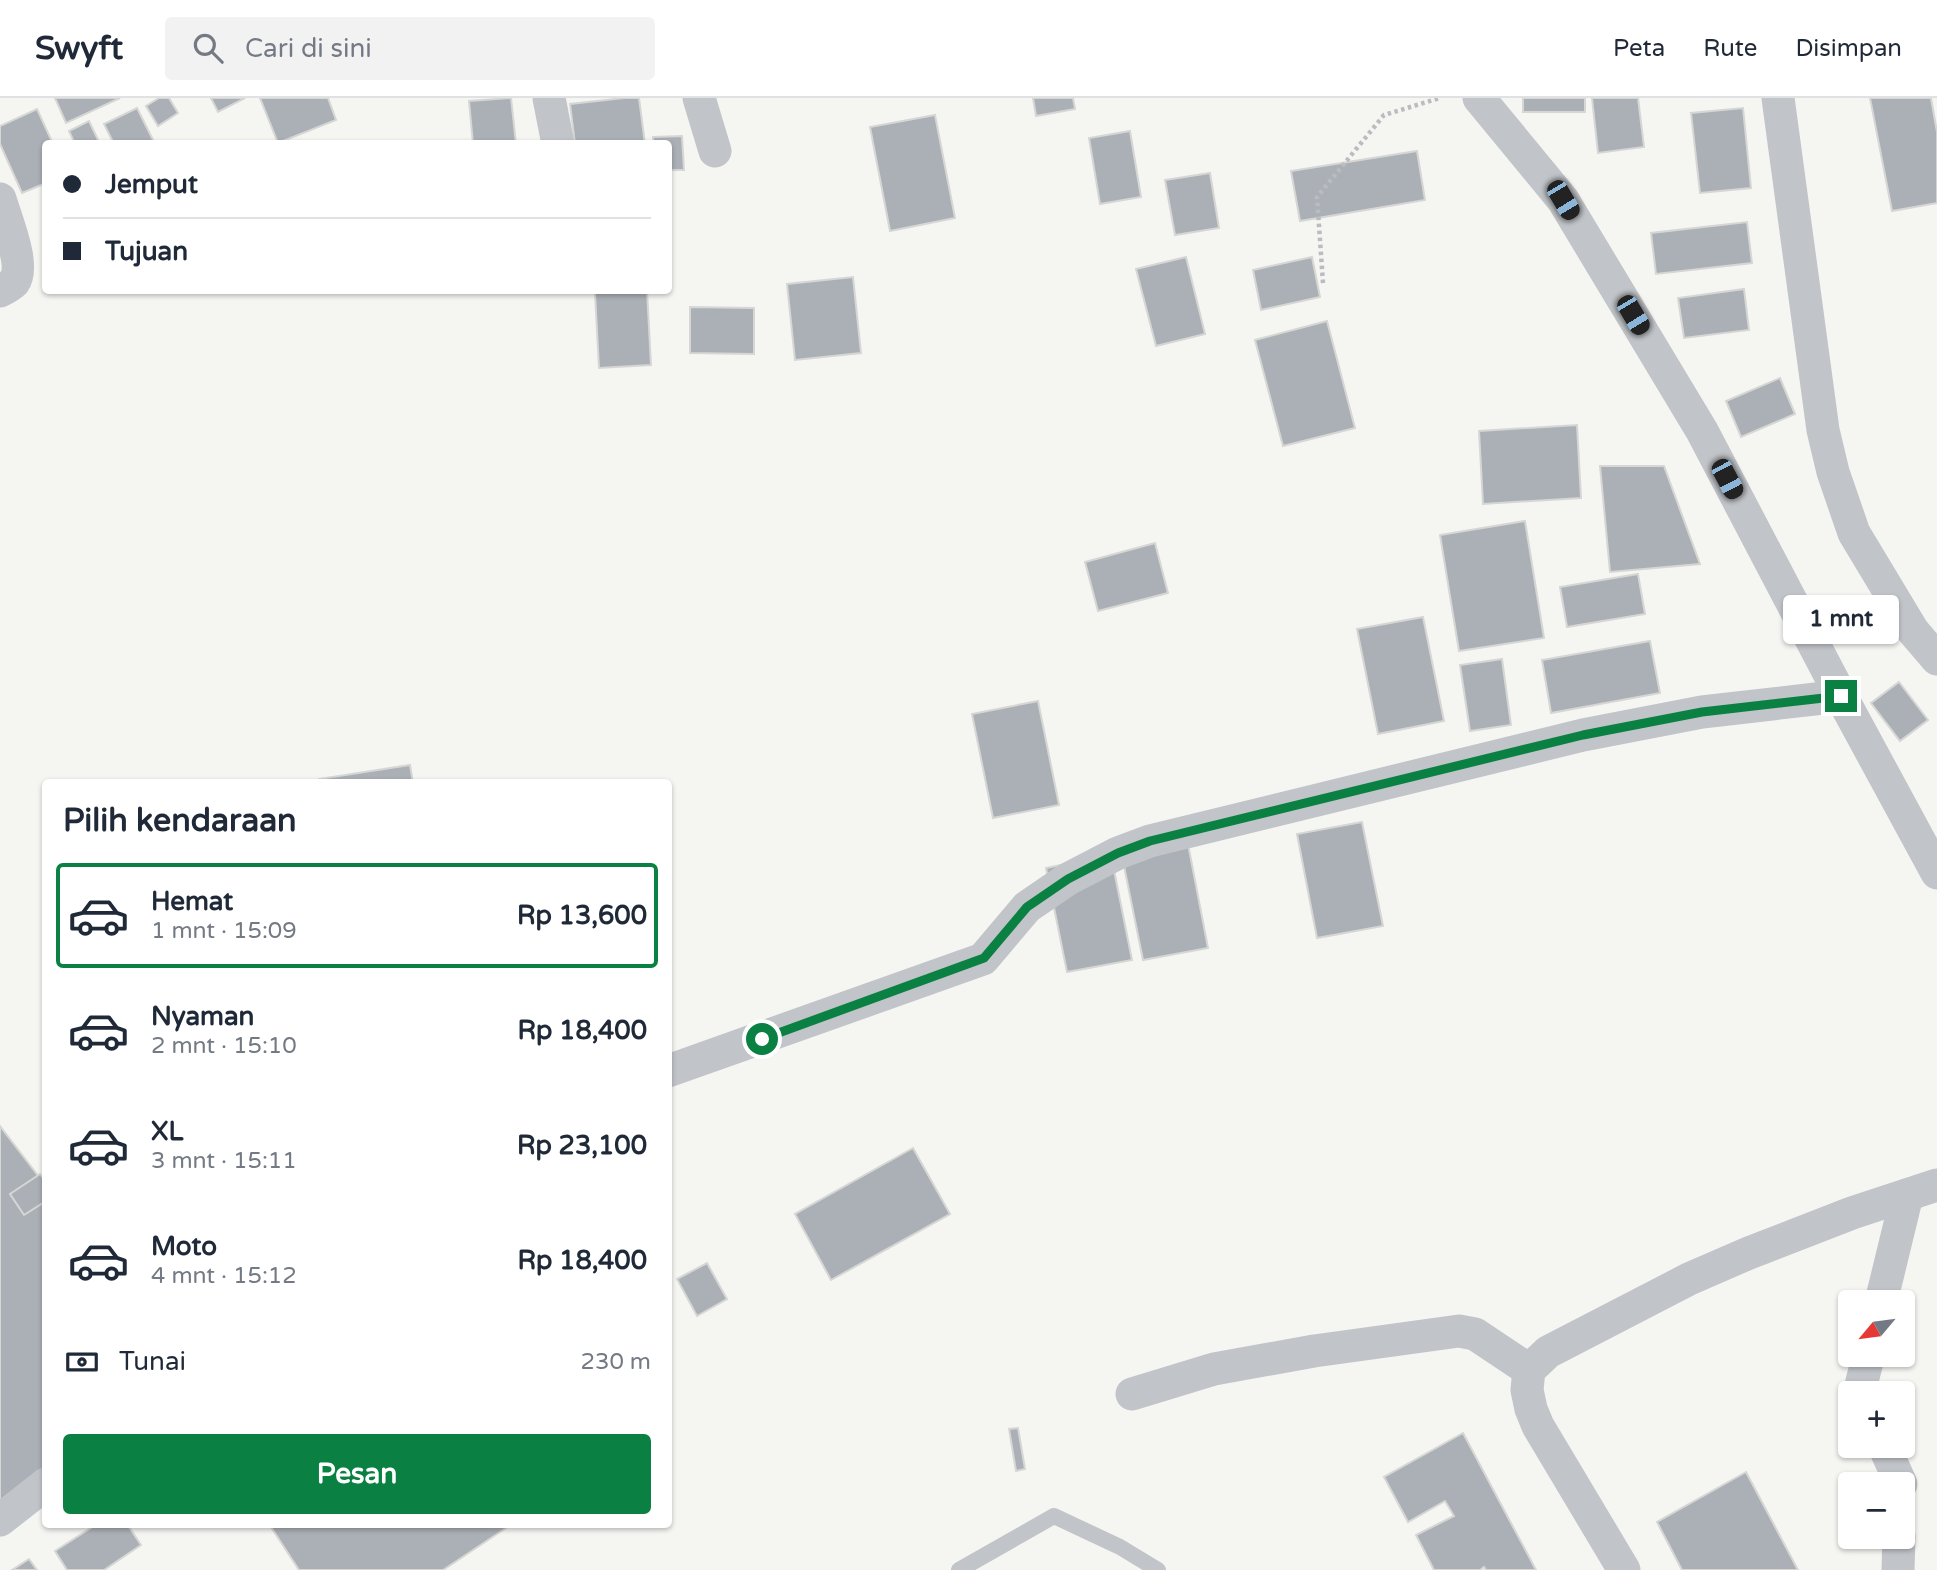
<!DOCTYPE html>
<html lang="id">
<head>
<meta charset="utf-8">
<style>
  body { margin:0; font-family:"Varela Round",sans-serif; background:#f2f2f3; color:#1f2937; height:100vh; display:flex; flex-direction:column; font-size:26px; white-space:nowrap }
  * { box-sizing:border-box; margin:0 }
  p { font-size:23px; color:#747a83 }
  .icon { flex:none; width:38px; height:38px; fill:none; stroke:currentColor; stroke-width:2; stroke-linecap:round; stroke-linejoin:round }
  .map { position:relative; flex:1; overflow:hidden }
  .details { position:absolute; left:42px; top:681px; width:630px; height:749px; display:flex; flex-direction:column; background:#fff; border-radius:7px; box-shadow:0 2px 5px #0004 }
  .details>* { flex:none }
  .top-card { position:absolute; left:42px; top:42px; width:630px; height:154px; border-radius:7px; box-shadow:0 2px 5px #0004; display:grid; align-content:center; height:154px; padding:0 21px; background:#fff }
  .needle { width:46px; rotate:241deg }
  .fabs { position:absolute; left:1838px; top:1192px; display:grid; gap:14px }
  .fabs a { display:grid; place-items:center; width:77px; height:77px; border-radius:7px; background:#fff; box-shadow:0 2px 5px #0004; font-size:35px }
  .end { position:absolute; width:32px; height:32px; margin:-16px; border:9px solid #0b8043; background:#fff; box-shadow:0 0 0 4px #fff }
  .from { border-radius:50% }
  .bubble { position:absolute; height:49px; border-radius:7px; background:#fff; box-shadow:0 2px 5px #0004; font-size:23px; font-weight:700; line-height:49px; text-align:center }
  .car { position:absolute; width:21px; height:42px; margin:-21px -10px; border-radius:9px; box-shadow:0 0 5px 2px #0007; background:linear-gradient(#222 24%,#8ab4d8 0 40%,#222 0 76%,#8ab4d8 0 86%,#222 0) }
  .top-card b { display:flex; align-items:center; gap:24px; height:66px; font-size:26px }
  .top-card b+b { border-top:2px solid #e0e1e3 }
  .top-card i { width:18px; height:18px; background:#1f2937 }
  ul { padding:0; list-style:none }
  li { display:flex; align-items:center; gap:21px; height:105px; margin:0 14px 10px; padding:0 7px; border:4px solid transparent; border-radius:7px }
  li div { flex:1 }
  li b { display:block; font-size:26px }
  li em { font-style:normal; font-weight:700 }
  li.active { border-color:#0b8043 }
  li>.icon { width:63px; height:63px; stroke-width:1.5 }
  h2 { padding:0 21px; font-size:32px; line-height:84px }
  .pay { display:flex; align-items:center; gap:18px; height:77px; padding:0 21px; font-size:26px }
  .pay p { margin-inline-start:auto }
  .action { display:flex; gap:14px; margin-top:auto; padding:14px 21px }
  .action a { flex:1; height:80px; border-radius:7px; background:#0b8043; color:#fff; font-size:28px; font-weight:700; line-height:80px; text-align:center }
  header { display:flex; align-items:center; gap:42px; box-sizing:border-box; height:98px; padding:0 35px; background:#fff; border-bottom:2px solid #e0e1e3 }
  header strong { font-size:33px }
  nav { display:flex; gap:38px; margin-inline-start:auto; font-size:24px }
  .search { width:490px; height:63px; background:#f2f2f3; display:flex; align-items:center; gap:18px; box-sizing:border-box; padding:0 24px; border-radius:7px; color:#747a83; font-size:26px }
  .map>svg:first-child { display:block }
</style>
</head>
<body>
<header>
<strong>Swyft</strong>
<div class="search"><svg class="icon" aria-label="search" viewBox="0 0 24 24"><circle cx="10" cy="10" r="6"/><path d="M15 15l6 6"/></svg>Cari di sini</div>
<nav><a>Peta</a><a>Rute</a><a>Disimpan</a></nav>
</header>
<div class="map">
<svg width="1937" height="1472" viewBox="0 0 1937 1472">
  <rect width="100%" height="100%" fill="#f5f5f2"/>
  <!-- building -->
  <g fill="#abb0b6" stroke="#d6d7d5" stroke-width="2">
    <path d="M55 0H120L66 25Z"/>
    <path d="M159 0H169L178 15 158 28 146 8Z"/>
    <path d="M211 0H245L218 14Z"/>
    <path d="M260 0H328L336 22 278 45Z"/>
    <path d="M511 0 516 46H473L469 3Z"/>
    <path d="M624 0H639L645 46H575L570 6Z"/>
    <path d="M1033 0H1073L1075 11 1036 18Z"/>
    <rect x="1523" y="0" width="62" height="14"/>
    <path d="M1592 0H1638L1644 49 1598 55Z"/>
    <path d="M1870 0H1931L1937 34V105L1892 113Z"/>
    <path d="M137 10 155 46H114L104 26Z"/>
    <path d="M1743 10 1751 90 1700 95 1691 15Z"/>
    <path d="M37 11 53 46H46V85L22 95 0 46V28Z"/>
    <path d="M935 17 955 120 890 133 870 29Z"/>
    <path d="M89 23 100 46H75L69 33Z"/>
    <path d="M1130 33 1141 99 1100 106 1089 40Z"/>
    <path d="M682 38 684 72H668V46H653V39Z"/>
    <path d="M1417 53 1425 102 1300 123 1291 73Z"/>
    <path d="M1210 75 1219 130 1175 137 1165 82Z"/>
    <path d="M1747 124 1752 165 1656 176 1651 135Z"/>
    <path d="M1186 159 1205 236 1156 248 1136 171Z"/>
    <path d="M1312 159 1320 199 1261 212 1253 172Z"/>
    <path d="M853 179 861 255 795 262 787 186Z"/>
    <path d="M1744 191 1749 232 1684 240 1678 200Z"/>
    <path d="M647 192 651 267 599 270 595 195Z"/>
    <path d="M690 209 754 210V256L690 255Z"/>
    <path d="M1327 223 1355 330 1283 348 1255 242Z"/>
    <path d="M1780 280 1795 316 1741 339 1726 303Z"/>
    <path d="M1577 327 1581 400 1483 406 1479 333Z"/>
    <path d="M1600 368H1664L1700 466 1610 474Z"/>
    <path d="M1525 423 1544 540 1459 553 1440 437Z"/>
    <path d="M1155 445 1168 495 1098 513 1085 464Z"/>
    <path d="M1638 476 1645 516 1567 529 1560 489Z"/>
    <path d="M1423 519 1444 623 1378 636 1357 531Z"/>
    <path d="M1650 543 1660 595 1551 615 1542 562Z"/>
    <path d="M1502 561 1511 627 1470 633 1460 567Z"/>
    <path d="M1899 584 1928 622 1900 643 1871 605Z"/>
    <path d="M1038 603 1059 707 993 720 972 616Z"/>
    <path d="M410 667 413 684H319V681Z"/>
    <path d="M1362 724 1383 828 1317 840 1297 736Z"/>
    <path d="M1188 746 1208 850 1143 862 1122 758Z"/>
    <path d="M1111 757 1132 862 1067 874 1046 770Z"/>
    <path d="M0 1028 46 1088V1371L0 1406Z"/>
    <path d="M913 1050 950 1116 831 1182 795 1116Z"/>
    <path d="M40 1076 46 1084V1103L24 1117 10 1096Z"/>
    <path d="M707 1165 727 1201 697 1218 677 1181Z"/>
    <path d="M1018 1330 1025 1371 1016 1373 1009 1331Z"/>
    <path d="M1463 1335 1536 1472H1486L1484 1469 1480 1472H1434L1416 1437 1454 1418 1445 1403 1408 1424 1384 1379Z"/>
    <path d="M1746 1374 1798 1472H1682L1657 1424Z"/>
    <path d="M97 1426H127L141 1447 104 1472H67L55 1453Z"/>
    <path d="M269 1426H512L443 1472H299Z"/>
    <path d="M29 1461 37 1472H12Z"/>
  </g>
  <g fill="none" stroke-linecap="round" stroke-linejoin="round">
    <!-- path -->
    <path stroke="#bbbcbf" stroke-width="4.5" stroke-dasharray="3.5 3.5" stroke-linecap="butt" d="M1323 185 1317 99 1384 17 1440 0"/>
    <!-- lane -->
    <path stroke="#c1c4c8" stroke-width="16" d="M959 1472 1054 1418 1120 1449 1158 1472"/>
    <!-- street -->
    <g stroke="#c1c4c8" stroke-width="33">
      <path d="M549 0 558 46"/>
      <path d="M699 0 715 53"/>
      <path d="M1479 0 1563 102 1702 333 1841 598 1937 775"/>
      <path d="M1778 0 1823 332 1833 374 1854 435 1913 533 1937 561"/>
      <path d="M0 101C5 119 26 168 14 184 11 187 4 191 0 193"/>
      <path d="M668 973 983 861 1027 809 1068 781 1118 755 1150 743 1583 637 1702 614 1841 598"/>
      <path d="M1881 1204 1907 1097"/>
      <path d="M1862 1295 1860 1291 1869 1256"/>
      <path d="M1132 1296 1214 1271 1314 1253 1459 1233 1475 1236 1529 1272"/>
      <path d="M1884 1348 1901 1386"/>
      <path d="M0 1422 46 1386"/>
      <path d="M1624 1472 1538 1328 1531 1311 1527 1292 1529 1272 1548 1254 1689 1181 1749 1155 1852 1115 1937 1087"/>
      <path d="M1898 1472 1899 1438"/>
    </g>
  </g>
  <g fill="none" stroke-linecap="round" stroke-linejoin="round">
    <!-- route -->
    <path stroke="#0b8043" stroke-width="9" d="M762 941 984 860 1027 809 1068 781 1118 755 1150 743 1583 637 1702 614 1841 598"/>
  </g>
</svg>
<div class="fabs">
<a><svg class="needle" viewBox="-14 -14 28 28"><path d="M0-13l5 13h-10z" fill="#e53935"/><path d="M0 13l5-13h-10z" fill="#747a83"/></svg></a>
<a>+</a>
<a>−</a>
</div>
<i class="end from" style="left:762px;top:941px"></i>
<i class="end" style="left:1841px;top:598px"></i>
<div class="bubble" style="left:1783px;top:497px;width:116px">1 mnt</div>
<i class="car" style="left:1563px;top:102px;rotate:149deg"></i>
<i class="car" style="left:1633px;top:217px;rotate:149deg"></i>
<i class="car" style="left:1727px;top:381px;rotate:152deg"></i>
<div class="top-card">
<b><i class="from"></i>Jemput</b>
<b><i></i>Tujuan</b>
</div>
<section class="details">
<h2>Pilih kendaraan</h2>
<ul>
<li class="active"><svg class="icon" aria-label="car" viewBox="0 0 24 24"><path d="M5 17H2v-5l4-1 3-4h7l3 4 3 1v5h-3M9 17h6M6 11h13"/><circle cx="7" cy="17" r="2"/><circle cx="17" cy="17" r="2"/></svg><div><b>Hemat</b><p>1 mnt · 15:09</p></div><em>Rp 13,600</em></li>
<li><svg class="icon" aria-label="car" viewBox="0 0 24 24"><path d="M5 17H2v-5l4-1 3-4h7l3 4 3 1v5h-3M9 17h6M6 11h13"/><circle cx="7" cy="17" r="2"/><circle cx="17" cy="17" r="2"/></svg><div><b>Nyaman</b><p>2 mnt · 15:10</p></div><em>Rp 18,400</em></li>
<li><svg class="icon" aria-label="car" viewBox="0 0 24 24"><path d="M5 17H2v-5l4-1 3-4h7l3 4 3 1v5h-3M9 17h6M6 11h13"/><circle cx="7" cy="17" r="2"/><circle cx="17" cy="17" r="2"/></svg><div><b>XL</b><p>3 mnt · 15:11</p></div><em>Rp 23,100</em></li>
<li><svg class="icon" aria-label="car" viewBox="0 0 24 24"><path d="M5 17H2v-5l4-1 3-4h7l3 4 3 1v5h-3M9 17h6M6 11h13"/><circle cx="7" cy="17" r="2"/><circle cx="17" cy="17" r="2"/></svg><div><b>Moto</b><p>4 mnt · 15:12</p></div><em>Rp 18,400</em></li>
</ul>
<div class="pay"><svg class="icon" aria-label="cash" viewBox="0 0 24 24"><path d="M3 7h18v10H3z"/><circle cx="12" cy="12" r="2"/></svg>Tunai<p>230 m</p></div>
<div class="action"><a>Pesan</a></div>
</section>
</div>
</body>
</html>
